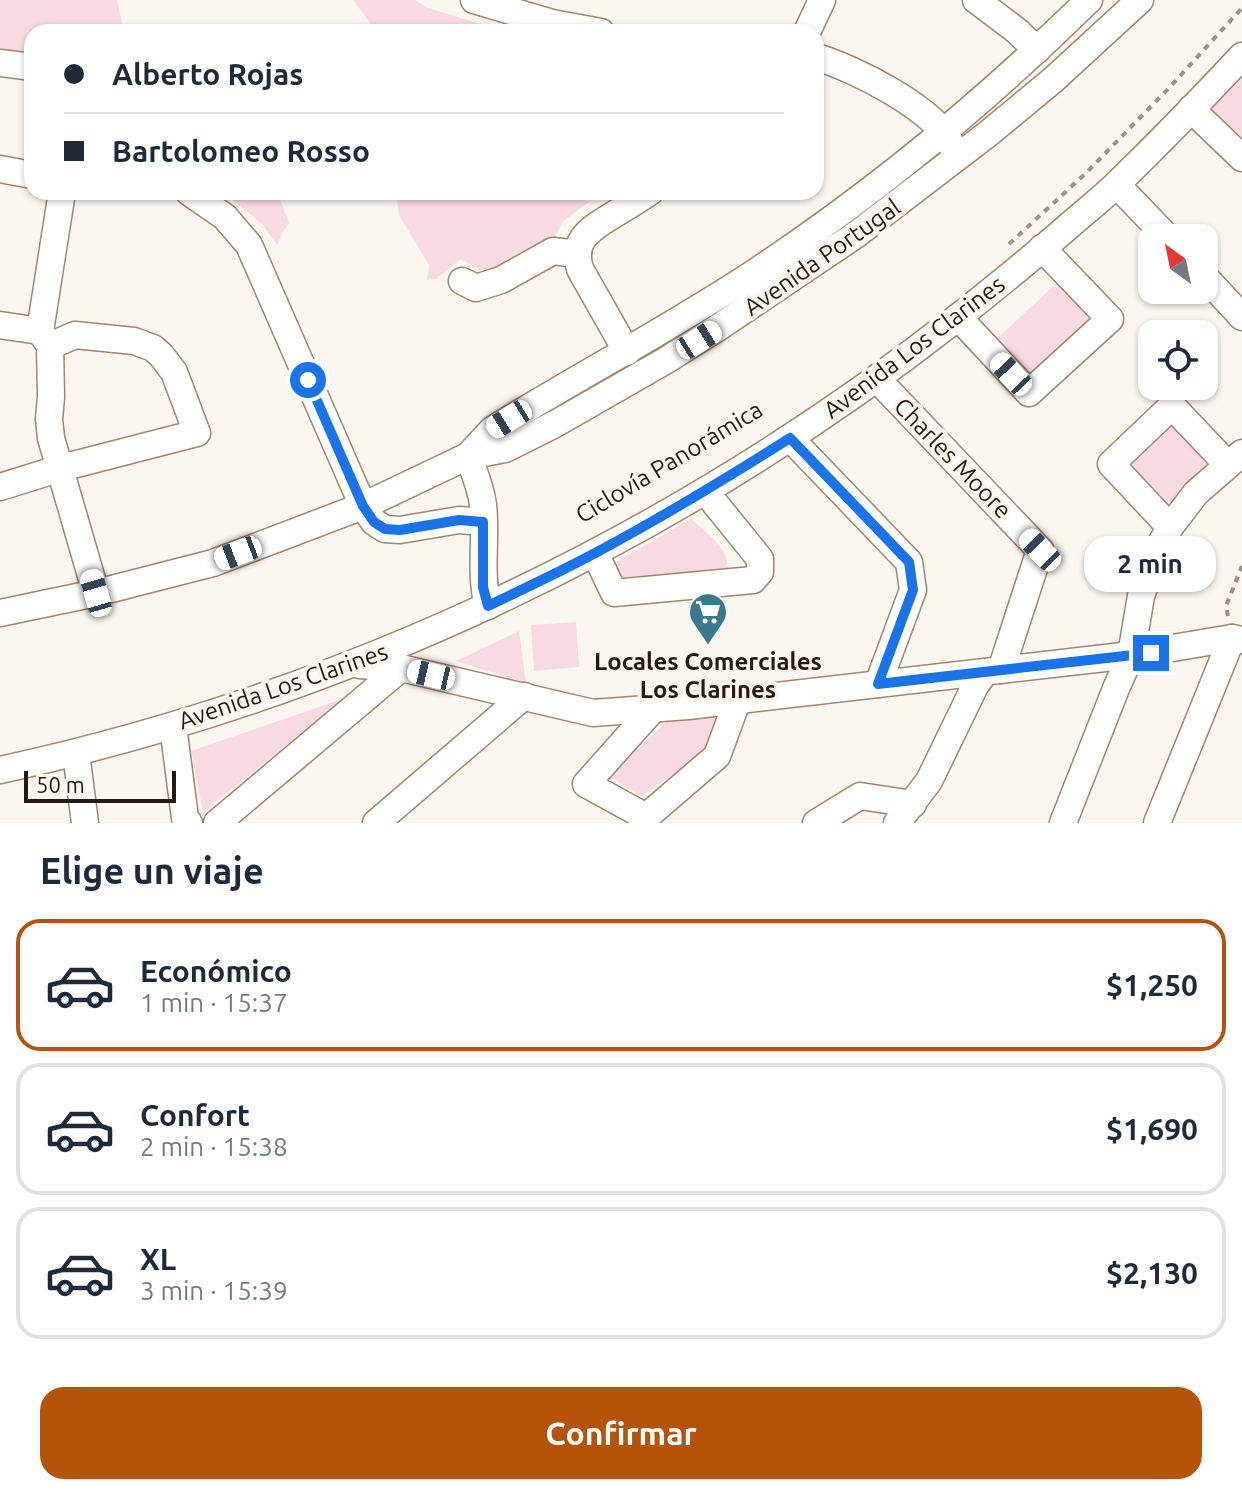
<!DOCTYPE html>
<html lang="es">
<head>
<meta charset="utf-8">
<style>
  body { margin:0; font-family:Ubuntu,sans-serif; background:#f6f6f7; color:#1f2937; height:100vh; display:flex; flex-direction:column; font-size:30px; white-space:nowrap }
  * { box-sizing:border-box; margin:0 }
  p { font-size:26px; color:#747a83 }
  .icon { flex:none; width:44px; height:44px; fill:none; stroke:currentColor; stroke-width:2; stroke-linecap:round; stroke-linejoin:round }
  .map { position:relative; height:823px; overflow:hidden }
  .panel { display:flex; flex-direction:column; background:#fff; flex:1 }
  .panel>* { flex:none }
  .guide { position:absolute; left:24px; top:24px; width:800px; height:176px; border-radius:24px; box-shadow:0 2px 6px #0004; display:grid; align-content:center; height:176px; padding:0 40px; background:#fff }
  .needle { width:52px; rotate:327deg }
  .controls { position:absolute; left:1138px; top:224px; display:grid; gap:16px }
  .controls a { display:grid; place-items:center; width:80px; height:80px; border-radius:16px; background:#fff; box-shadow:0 2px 6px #0004; font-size:40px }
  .scale { position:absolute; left:24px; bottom:20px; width:152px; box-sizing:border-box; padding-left:8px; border:4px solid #241a10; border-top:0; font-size:22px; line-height:28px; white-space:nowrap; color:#241a10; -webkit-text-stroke:6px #fcf6f1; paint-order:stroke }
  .end { position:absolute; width:36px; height:36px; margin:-18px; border:10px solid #1a73e8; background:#fff; box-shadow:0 0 0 4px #fff }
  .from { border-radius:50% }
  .bubble { position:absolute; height:56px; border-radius:24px; background:#fff; box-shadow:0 2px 6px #0004; font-size:26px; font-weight:700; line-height:56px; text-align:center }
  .car { position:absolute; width:24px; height:48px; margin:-24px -12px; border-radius:10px; box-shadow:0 0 6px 2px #0007; background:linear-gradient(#fff 24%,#345 0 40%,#fff 0 76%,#345 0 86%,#fff 0) }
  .guide b { display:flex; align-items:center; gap:28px; height:76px; font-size:30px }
  .guide b+b { border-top:2px solid #e0e1e3 }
  .guide i { width:20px; height:20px; background:#1f2937 }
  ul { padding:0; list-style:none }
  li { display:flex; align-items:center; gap:24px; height:132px; margin:0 16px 12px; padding:0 24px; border:4px solid #e0e1e3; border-radius:24px }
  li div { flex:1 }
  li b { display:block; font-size:30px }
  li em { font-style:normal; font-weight:700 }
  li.current { border-color:#b45309 }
  li>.icon { width:72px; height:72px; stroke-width:1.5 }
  h2 { padding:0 40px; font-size:36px; line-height:96px }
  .action { display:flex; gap:16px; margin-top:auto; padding:16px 40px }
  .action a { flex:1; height:92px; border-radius:24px; background:#b45309; color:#fff; font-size:32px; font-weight:700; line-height:92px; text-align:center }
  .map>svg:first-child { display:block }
</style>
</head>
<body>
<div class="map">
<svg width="1242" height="823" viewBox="0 0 1242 823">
  <rect width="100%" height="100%" fill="#fcf6f1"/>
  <!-- green -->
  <g fill="#f9dae1">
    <path d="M0 0H117L124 32H32V60L0 55Z"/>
    <path d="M353 0H415L428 8 508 32H377Z"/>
    <path d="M1242 63V139L1204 103Z"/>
    <path d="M223 192H277L289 223 283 232 277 245 262 224Z"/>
    <path d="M396 192H568L589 202 563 221 555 237 515 262 493 269 479 270 461 259 436 279 427 280 429 265 399 215Z"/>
    <path d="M1059 281 1095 320 1029 381 993 342Z"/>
    <path d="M1172 422 1212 462 1170 504 1130 464Z"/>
    <path d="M691 519C705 532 728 547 728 568L622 582 614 563Z"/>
    <path d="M576 622 579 667 534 671 531 625Z"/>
    <path d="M519 631 526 683 456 661Z"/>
    <path d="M345 698 203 812 191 751Z"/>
    <path d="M727 709 716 746 641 796 608 776 671 718Z"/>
  </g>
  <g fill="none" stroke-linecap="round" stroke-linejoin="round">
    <defs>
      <g id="minor">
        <path d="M474 0 552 23 601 32"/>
        <path d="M976 0 1017 31 1037 50"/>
        <path d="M807 32 822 0"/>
        <path d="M816 57C854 68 936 109 952 146"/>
        <path d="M0 63 32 67"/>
        <path d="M1191 109 1242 158"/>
        <path d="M0 169 32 175"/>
        <path d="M1117 185 1168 238"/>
        <path d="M189 192 225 217 249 245 363 506 374 522 385 529 400 530 459 520 483 522"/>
        <path d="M1204 276 1242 317"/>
        <path d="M462 281 476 288 501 280 553 251 578 254"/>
        <path d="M958 317 1029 393 1110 319 1042 248"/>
        <path d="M0 325 40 331 50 346 51 397 49 419 51 438 96 593"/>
        <path d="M40 331 62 192"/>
        <path d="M627 352 580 269C571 239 591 229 613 215 625 208 638 200 650 192"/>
        <path d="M877 379 1040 550 1001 670"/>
        <path d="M790 438 909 562 913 590 878 684"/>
        <path d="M468 456 492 430C579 376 671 328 757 271 876 192 987 100 1089 0"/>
        <path d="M468 456C474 472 481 487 483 505 487 539 479 571 488 606"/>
        <path d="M0 487 61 468 197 433 174 372 161 355 153 348 134 341 75 335 50 346"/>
        <path d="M1170 527 1111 464 1172 406 1228 465"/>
        <path d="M595 553 614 593 753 580 760 572V559L705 491"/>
        <path d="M0 613 96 593 213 563 363 506 468 456 505 449 555 424 665 361 719 327 857 234 989 133 1053 80 1140 0"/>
        <path d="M360 665 401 668 593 713 688 706 1131 655 1232 638 1242 640"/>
        <path d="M653 709 586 784 646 817 717 756 738 699"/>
        <path d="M173 726 185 818 189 823"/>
        <path d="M76 753 85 823"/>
        <path d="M0 770C349 694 676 538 957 318 995 288 1033 257 1070 225 1086 211 1104 197 1119 182 1161 141 1202 99 1242 56"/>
        <path d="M217 823 401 668"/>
        <path d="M376 823 524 696"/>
        <path d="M816 823 860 796 913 804"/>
        <path d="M897 823 929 781 975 686 985 672"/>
        <path d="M1063 823 1117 686 1131 655 1141 596 1158 549 1170 527 1196 493 1242 453"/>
        <path d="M1157 823 1232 638"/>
      </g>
    </defs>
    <!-- minor casing -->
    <use href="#minor" stroke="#a0866d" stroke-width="29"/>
    <!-- path -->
    <g stroke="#9a928b" stroke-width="4" stroke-dasharray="6 6" stroke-linecap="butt">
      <path d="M1009 244 1085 174 1169 88 1242 8"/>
      <path d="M1228 616 1226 606 1242 566"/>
    </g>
    <!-- minor -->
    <use href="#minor" stroke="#fff" stroke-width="26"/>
  </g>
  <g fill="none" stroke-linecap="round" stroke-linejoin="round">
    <!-- route -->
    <path stroke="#1a73e8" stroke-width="10" d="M308 380 363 506 374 522 385 529 400 530 459 520 483 522V587L488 606C525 588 562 571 599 551 664 516 727 478 790 438L909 562 913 590 878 684 1151 653"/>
  </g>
  <!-- icons -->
  <defs>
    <symbol id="supermarket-pin" viewBox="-11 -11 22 30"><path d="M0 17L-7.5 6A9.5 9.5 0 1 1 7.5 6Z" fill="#3a788e" stroke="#fcf6f1"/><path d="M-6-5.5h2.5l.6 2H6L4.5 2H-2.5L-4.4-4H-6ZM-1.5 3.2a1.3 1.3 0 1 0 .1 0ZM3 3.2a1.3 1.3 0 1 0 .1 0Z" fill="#fff"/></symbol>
  </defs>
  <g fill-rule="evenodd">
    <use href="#supermarket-pin" x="686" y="590" width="44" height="60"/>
  </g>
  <g text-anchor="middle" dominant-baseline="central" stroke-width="8" stroke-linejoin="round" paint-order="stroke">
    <!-- street labels -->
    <g font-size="24" fill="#241a10" stroke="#fcf6f1">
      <text transform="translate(822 257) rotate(-35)">Avenida Portugal</text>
      <text transform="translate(914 347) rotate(-37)">Avenida Los Clarines</text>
      <text transform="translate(953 458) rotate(46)">Charles Moore</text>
      <text transform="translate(669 462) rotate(-31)">Ciclovía Panorámica</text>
      <text transform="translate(283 686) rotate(-19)">Avenida Los Clarines</text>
    </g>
    <!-- poi labels -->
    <g font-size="24" font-weight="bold" fill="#241a10" stroke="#fcf6f1">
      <text x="708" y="661">Locales Comerciales<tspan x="708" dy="28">Los Clarines</tspan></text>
    </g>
  </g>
</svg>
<div class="controls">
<a><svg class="needle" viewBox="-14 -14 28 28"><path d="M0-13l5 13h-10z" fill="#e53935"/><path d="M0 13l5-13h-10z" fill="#747a83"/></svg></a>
<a><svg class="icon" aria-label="locate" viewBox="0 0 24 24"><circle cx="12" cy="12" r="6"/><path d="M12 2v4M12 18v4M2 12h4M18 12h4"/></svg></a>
</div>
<div class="scale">50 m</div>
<i class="end from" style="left:308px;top:380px"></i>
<i class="end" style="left:1151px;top:653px"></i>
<div class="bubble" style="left:1084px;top:536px;width:132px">2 min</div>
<i class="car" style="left:699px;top:340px;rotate:58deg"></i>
<i class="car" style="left:1011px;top:374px;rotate:317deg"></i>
<i class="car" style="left:509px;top:419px;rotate:238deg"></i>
<i class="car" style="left:1040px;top:550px;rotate:316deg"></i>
<i class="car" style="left:238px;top:553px;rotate:249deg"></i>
<i class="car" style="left:96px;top:593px;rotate:344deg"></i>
<i class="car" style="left:431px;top:675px;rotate:283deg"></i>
<div class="guide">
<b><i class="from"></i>Alberto Rojas</b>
<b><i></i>Bartolomeo Rosso</b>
</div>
</div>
<section class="panel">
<h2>Elige un viaje</h2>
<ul>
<li class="current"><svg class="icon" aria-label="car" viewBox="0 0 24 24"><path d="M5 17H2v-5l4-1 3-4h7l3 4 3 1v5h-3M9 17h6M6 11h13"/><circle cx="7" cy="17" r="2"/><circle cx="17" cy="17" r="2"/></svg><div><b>Económico</b><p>1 min · 15:37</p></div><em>$1,250</em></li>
<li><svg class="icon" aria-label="car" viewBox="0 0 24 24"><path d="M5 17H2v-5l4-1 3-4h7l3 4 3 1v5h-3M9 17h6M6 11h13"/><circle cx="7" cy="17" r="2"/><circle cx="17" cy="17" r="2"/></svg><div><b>Confort</b><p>2 min · 15:38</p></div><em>$1,690</em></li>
<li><svg class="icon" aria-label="car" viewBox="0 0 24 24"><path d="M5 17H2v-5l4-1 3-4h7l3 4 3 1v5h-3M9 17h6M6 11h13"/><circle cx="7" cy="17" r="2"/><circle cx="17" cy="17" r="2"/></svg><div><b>XL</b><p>3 min · 15:39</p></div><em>$2,130</em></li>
</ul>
<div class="action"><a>Confirmar</a></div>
</section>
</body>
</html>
